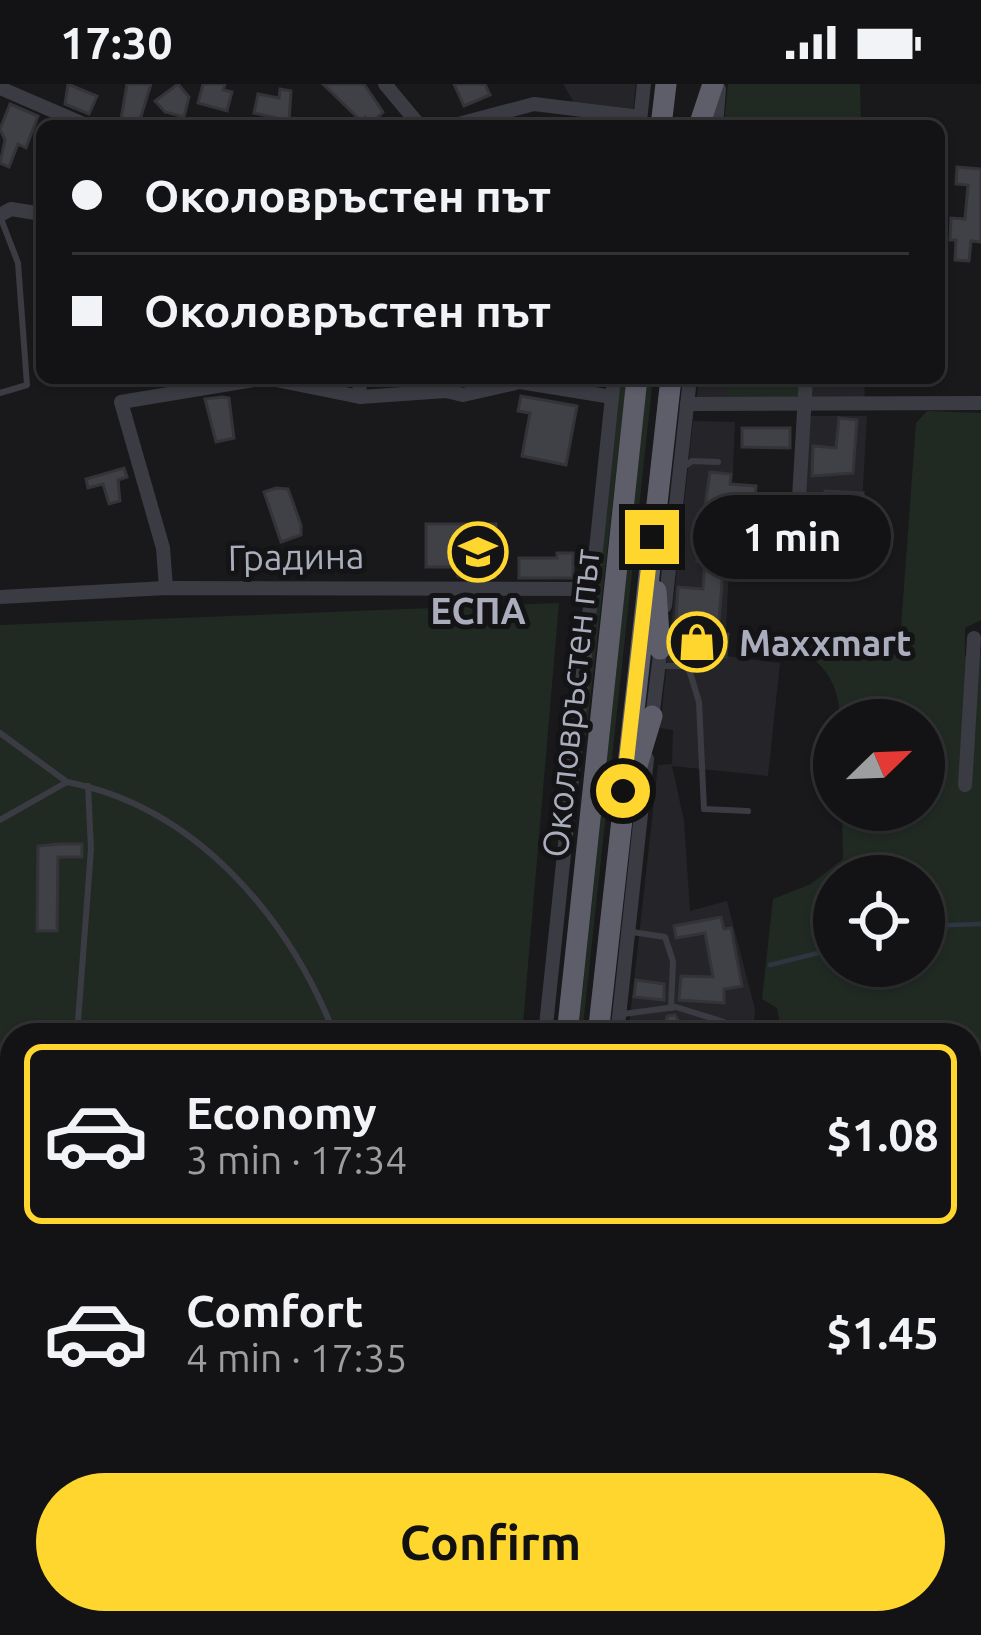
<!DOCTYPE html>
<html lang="en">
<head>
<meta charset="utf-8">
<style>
  body { margin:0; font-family:Ubuntu,sans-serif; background:#202022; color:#f1f3f6; height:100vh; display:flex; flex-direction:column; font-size:45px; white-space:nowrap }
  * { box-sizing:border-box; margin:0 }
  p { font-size:39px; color:#9d9ea0 }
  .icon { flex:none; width:66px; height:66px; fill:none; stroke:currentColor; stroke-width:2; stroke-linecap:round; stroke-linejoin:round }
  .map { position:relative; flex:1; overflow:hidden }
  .side { position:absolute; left:0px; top:939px; width:981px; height:612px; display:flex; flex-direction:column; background:#131315; border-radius:36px 36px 0 0; box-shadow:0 3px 9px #0004,0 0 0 3px #323234 }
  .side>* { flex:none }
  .guide { position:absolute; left:36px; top:36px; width:909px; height:264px; border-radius:18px; box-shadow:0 3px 9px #0004,0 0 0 3px #323234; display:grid; align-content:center; height:264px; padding:0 36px; background:#131315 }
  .needle { width:78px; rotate:67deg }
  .fabs { position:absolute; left:813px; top:615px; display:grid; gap:24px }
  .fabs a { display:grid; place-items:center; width:132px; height:132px; border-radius:50%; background:#131315; box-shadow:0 3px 9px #0004,0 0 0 3px #323234; font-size:60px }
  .end { position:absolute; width:54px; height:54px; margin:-27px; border:15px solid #ffd62e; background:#111; box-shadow:0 0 0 6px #111 }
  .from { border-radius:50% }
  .bubble { position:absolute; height:84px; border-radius:42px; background:#131315; box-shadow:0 3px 9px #0004,0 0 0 3px #323234; font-size:39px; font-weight:700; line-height:84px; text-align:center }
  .guide b { display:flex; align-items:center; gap:42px; height:114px; font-size:45px }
  .guide b+b { border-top:3px solid #323234 }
  .guide i { width:30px; height:30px; background:#f1f3f6 }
  ul { padding:21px 0 0; list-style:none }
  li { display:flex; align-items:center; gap:36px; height:180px; margin:0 24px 18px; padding:0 12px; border:6px solid transparent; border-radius:18px }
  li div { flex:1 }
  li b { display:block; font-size:45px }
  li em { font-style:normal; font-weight:700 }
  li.current { border-color:#ffd62e }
  li>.icon { width:108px; height:108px; stroke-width:1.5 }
  .primary-button { display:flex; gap:24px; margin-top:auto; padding:24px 36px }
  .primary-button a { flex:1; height:138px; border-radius:72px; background:#ffd62e; color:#111; font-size:48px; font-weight:700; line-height:138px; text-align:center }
  .status { display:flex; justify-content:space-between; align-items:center; height:84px; padding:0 60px; background:#131315; direction:ltr }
  .status svg { height:33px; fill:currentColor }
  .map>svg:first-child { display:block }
</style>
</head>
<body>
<div class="status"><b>17:30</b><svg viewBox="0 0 49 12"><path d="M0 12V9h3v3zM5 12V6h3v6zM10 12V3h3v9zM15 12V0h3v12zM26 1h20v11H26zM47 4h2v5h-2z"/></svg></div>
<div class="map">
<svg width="981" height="1551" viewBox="0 0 981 1551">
  <rect width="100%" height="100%" fill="#19191c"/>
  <!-- built -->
  <g fill="#252529">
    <path d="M563 0H636L633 26 576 22Z"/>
    <path d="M699 294H864L865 320 696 321Z"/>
    <path d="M811 332H867L860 454 799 451Z"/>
    <path d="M693 337 735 338 725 572 780 579 768 692 672 682 684 737 690 827 727 817 755 925 753 951H628L658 681 672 680 673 646 660 644Z"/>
  </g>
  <!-- green -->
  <g fill="#202a23" fill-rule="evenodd">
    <path d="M728 0H860L861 42H724Z"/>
    <path d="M620 294H627L586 652 582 650Z"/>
    <path d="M647 294H653L582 951H578Z"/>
    <path d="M728 294H801L803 315 728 314Z"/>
    <path d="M927 327 981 329V536L965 544V572L981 568V1551H814L842 1546 843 1539H969V951H782L777 924 762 915 773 815 811 800 843 775 842 726H924V636H840C839 605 831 589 807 569L813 558 899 571 916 339ZM834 792H924V882H834Z"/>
    <path d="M559 519 522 951H12V1539H451L450 1551H0V541Z"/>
  </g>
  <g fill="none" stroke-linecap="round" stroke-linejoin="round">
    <!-- stream -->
    <g stroke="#2d3641" stroke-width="4.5">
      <path d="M924 842 981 840"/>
      <path d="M770 881 834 865"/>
      <path d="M969 1311 981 1303"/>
      <path d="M385 1551 388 1545"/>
    </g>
  </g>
  <!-- building -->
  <g fill="#404146" stroke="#333338" stroke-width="3">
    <path d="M68 0 97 12 89 30 65 20Z"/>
    <path d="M127 0H151L139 39 121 35Z"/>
    <path d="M178 0 189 13 184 33 165 28 155 17Z"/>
    <path d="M203 0H225L223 6 232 8 227 27 198 19Z"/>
    <path d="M323 0H364L383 28 372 39 365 33 361 37Z"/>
    <path d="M454 0H485L490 11 464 22Z"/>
    <path d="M280 5 291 7 289 37 254 29 258 10 279 14Z"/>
    <path d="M10 20 38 32 26 64 18 60 9 83 0 79 5 56 0 45Z"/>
    <path d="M957 83 981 85V158L971 157 969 177 955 176 956 156H950L951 134 965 135 968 101 956 100Z"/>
    <path d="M521 312 577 322 566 381 522 372 530 329 518 327Z"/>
    <path d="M222 313 229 314 234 354 216 358 205 315Z"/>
    <path d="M839 334 857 336 853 389 812 392 813 362 836 364Z"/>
    <path d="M742 344H790V364L742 363Z"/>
    <path d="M124 384 127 393 118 396 120 417 109 420 103 400 88 404 86 395Z"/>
    <path d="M710 388 731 390 730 400 756 402 752 462 725 460 718 549 728 550 726 573 674 569 678 503 703 505 705 477H697Z"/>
    <path d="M276 404 288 405 301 441V451L281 458 264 408Z"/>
    <path d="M825 407 863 409 862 446 823 445Z"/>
    <path d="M426 440H496L495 493H465L458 492V483H426Z"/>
    <path d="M557 469H573V494H519V474H557Z"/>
    <path d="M59 760H82V773H58L57 847H37L38 762Z"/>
    <path d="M721 833 724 845 731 844 742 902 724 905V919L679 916 681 892 713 893 705 849 676 854 674 842Z"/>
    <path d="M636 896 664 900V916L634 913Z"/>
    <path d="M675 931 679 938 716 944V951L665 947 667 932Z"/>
  </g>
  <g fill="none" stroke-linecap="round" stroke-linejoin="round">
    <!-- service -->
    <g stroke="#3b3c43" stroke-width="6">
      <path d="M0 132 18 179 27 301 0 309"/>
      <path d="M682 384 692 377 718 378"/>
      <path d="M662 582H688L699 618 704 725 748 727"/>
      <path d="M0 649 67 698"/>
      <path d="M0 736 67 698C196 723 288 832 335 951"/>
      <path d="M632 848 665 853 673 877 671 924"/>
      <path d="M623 930 676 923 724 938V951"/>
      <path d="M77 951 91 765 88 702"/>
      <path d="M0 967 12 968"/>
      <path d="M0 1187 12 1186"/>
      <path d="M0 1223 12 1200"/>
      <path d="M0 1397 12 1364"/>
      <path d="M0 1500 12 1482"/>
      <path d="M0 1526 22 1551"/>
      <path d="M554 1549 607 1539"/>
      <path d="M247 1551 249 1539"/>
      <path d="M343 1551 348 1539"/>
    </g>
    <!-- minor -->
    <g stroke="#3b3c43" stroke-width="14">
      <path d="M385 0 420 42"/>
      <path d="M0 4 88 42"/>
      <path d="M640 37 644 0"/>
      <path d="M451 42 534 20 640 33"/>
      <path d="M716 42 719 5"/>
      <path d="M0 131 11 125 42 130"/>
      <path d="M359 294 360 313"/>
      <path d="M687 320 981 319"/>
      <path d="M796 465 806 294"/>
      <path d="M166 504 163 464 121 318 266 294 360 313 446 307 463 311 520 298 612 313"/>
      <path d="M0 513 166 504 592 505"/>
      <path d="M665 522 690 294"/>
      <path d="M652 635 661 562"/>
      <path d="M965 701 974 554"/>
      <path d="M545 951 614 294"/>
      <path d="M617 951 647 675"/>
      <path d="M481 1551 482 1539"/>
      <path d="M551 1551 552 1539"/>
    </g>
    <!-- trunk -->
    <g stroke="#5d5e6a" stroke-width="21">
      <path d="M661 42 666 0"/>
      <path d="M699 42 713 0"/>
      <path d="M656 507 660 565"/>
      <path d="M636 685 652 632"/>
      <path d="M567 951 637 294"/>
      <path d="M598 951 671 294"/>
      <path d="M503 1551 504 1539"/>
      <path d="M532 1551 534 1539"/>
    </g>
  </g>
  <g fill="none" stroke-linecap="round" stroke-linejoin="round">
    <!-- route -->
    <path stroke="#ffd62e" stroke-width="15" d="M623 707 652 453"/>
  </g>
  <!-- icons -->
  <defs>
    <symbol id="school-ring" viewBox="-11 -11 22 22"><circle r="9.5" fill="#141417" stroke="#ffd62e" stroke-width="1.5"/><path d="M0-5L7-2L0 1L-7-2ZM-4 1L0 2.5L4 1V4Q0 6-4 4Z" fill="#ffd62e"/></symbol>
    <symbol id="shop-ring" viewBox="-11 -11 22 22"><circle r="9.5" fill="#141417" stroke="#ffd62e" stroke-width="1.5"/><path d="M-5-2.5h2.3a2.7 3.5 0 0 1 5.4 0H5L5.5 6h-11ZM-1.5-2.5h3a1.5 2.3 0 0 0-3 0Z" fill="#ffd62e"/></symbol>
  </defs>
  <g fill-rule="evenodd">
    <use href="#school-ring" x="445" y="435" width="66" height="66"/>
    <use href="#shop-ring" x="664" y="525" width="66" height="66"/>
  </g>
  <g text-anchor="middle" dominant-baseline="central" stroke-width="10" stroke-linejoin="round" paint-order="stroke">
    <!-- street labels -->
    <g font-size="36" fill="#aaadbc" stroke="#141417">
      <text transform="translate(296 472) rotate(-1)">Градина</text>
      <text transform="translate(570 619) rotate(-84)">Околовръстен път</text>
    </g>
    <!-- poi labels -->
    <g font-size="36" font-weight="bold" fill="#aaadbc" stroke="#141417">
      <text x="478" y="526">ЕСПА</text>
      <text x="739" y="558" text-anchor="start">Maxxmart</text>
    </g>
  </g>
</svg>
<div class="fabs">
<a><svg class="needle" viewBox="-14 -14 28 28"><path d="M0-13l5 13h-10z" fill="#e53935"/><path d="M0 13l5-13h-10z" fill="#9d9ea0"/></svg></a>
<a><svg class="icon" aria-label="locate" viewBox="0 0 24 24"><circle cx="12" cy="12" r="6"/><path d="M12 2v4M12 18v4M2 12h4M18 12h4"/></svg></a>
</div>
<i class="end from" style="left:623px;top:707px"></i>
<i class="end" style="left:652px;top:453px"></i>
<div class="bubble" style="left:693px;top:411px;width:198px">1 min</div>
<div class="guide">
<b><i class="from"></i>Околовръстен път</b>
<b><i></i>Околовръстен път</b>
</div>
<section class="side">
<ul>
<li class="current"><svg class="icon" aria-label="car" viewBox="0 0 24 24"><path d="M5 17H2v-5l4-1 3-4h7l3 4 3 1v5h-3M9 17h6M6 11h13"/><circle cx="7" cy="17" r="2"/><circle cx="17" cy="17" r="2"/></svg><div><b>Economy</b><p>3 min · 17:34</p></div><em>$1.08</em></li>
<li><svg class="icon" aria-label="car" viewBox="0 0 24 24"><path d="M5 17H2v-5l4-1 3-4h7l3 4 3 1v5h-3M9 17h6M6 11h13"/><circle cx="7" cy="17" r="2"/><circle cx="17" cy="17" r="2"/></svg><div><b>Comfort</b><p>4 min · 17:35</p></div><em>$1.45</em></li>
</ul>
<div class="primary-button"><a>Confirm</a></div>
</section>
</div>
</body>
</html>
